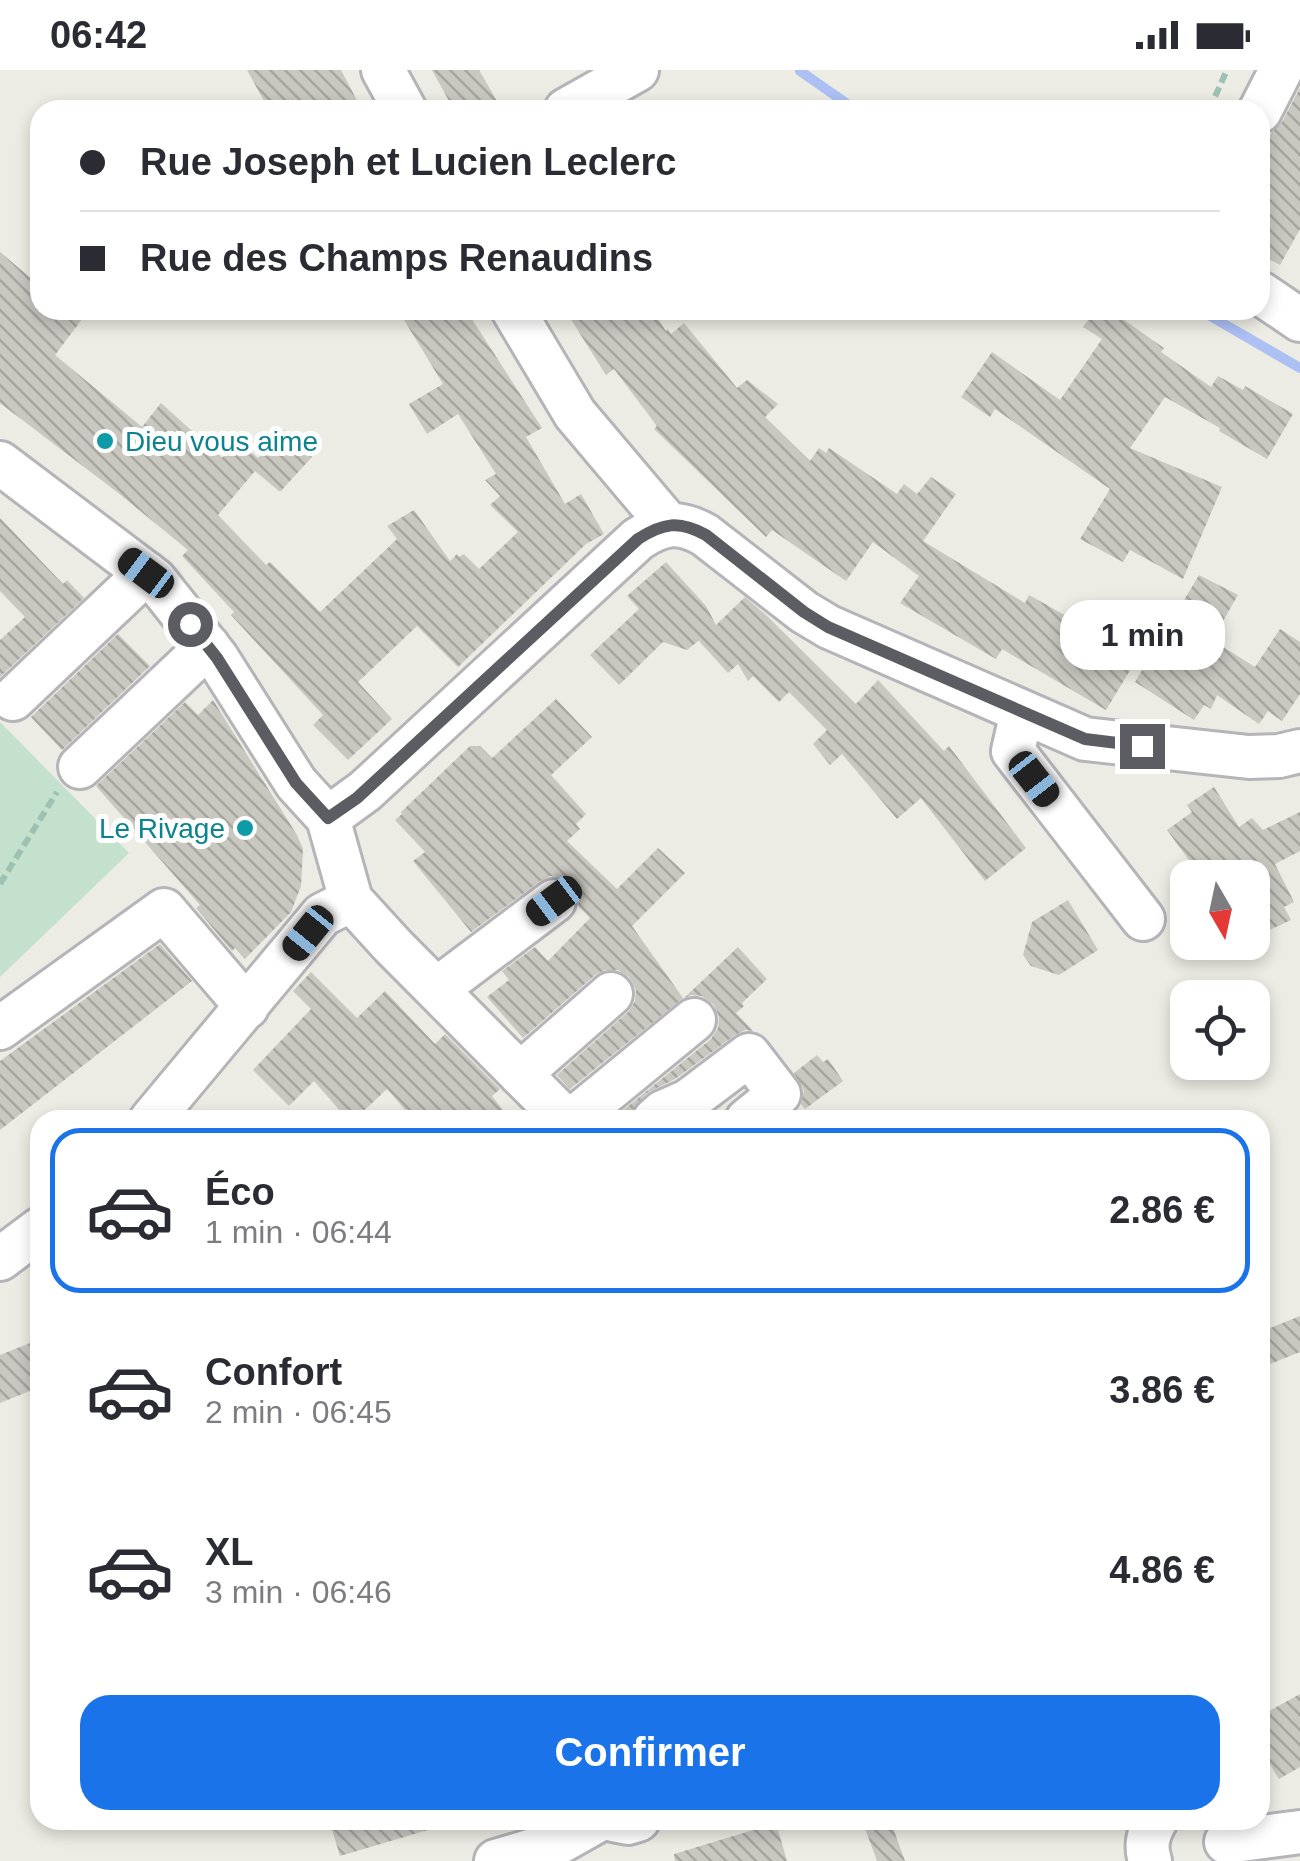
<!DOCTYPE html>
<html lang="fr">
<head>
<meta charset="utf-8">
<style>
  body { margin:0; font-family:Helvetica,sans-serif; background:#f7f7f7; color:#2b2b33; height:100vh; display:flex; flex-direction:column; font-size:38px; white-space:nowrap }
  * { box-sizing:border-box; margin:0 }
  p { font-size:32px; color:#7c7c81 }
  .icon { flex:none; width:55px; height:55px; fill:none; stroke:currentColor; stroke-width:2; stroke-linecap:round; stroke-linejoin:round }
  .map { position:relative; flex:1; overflow:hidden }
  .panel { position:absolute; left:30px; top:1040px; width:1240px; height:720px; display:flex; flex-direction:column; background:#fff; border-radius:30px; box-shadow:0 5px 15px #0003 }
  .panel>* { flex:none }
  .guide { position:absolute; left:30px; top:30px; width:1240px; height:220px; border-radius:30px; box-shadow:0 5px 15px #0003; display:grid; align-content:center; height:220px; padding:0 50px; background:#fff }
  .needle { width:65px; rotate:171deg }
  .tools { position:absolute; left:1170px; top:790px; display:grid; gap:20px }
  .tools a { display:grid; place-items:center; width:100px; height:100px; border-radius:20px; background:#fff; box-shadow:0 5px 15px #0003; font-size:50px }
  .end { position:absolute; width:45px; height:45px; margin:-22px; border:12px solid #5c5d62; background:#fff; box-shadow:0 0 0 5px #fff }
  .from { border-radius:50% }
  .bubble { position:absolute; height:70px; border-radius:30px; background:#fff; box-shadow:0 5px 15px #0003; font-size:32px; font-weight:600; line-height:70px; text-align:center }
  .car { position:absolute; width:30px; height:60px; margin:-30px -15px; border-radius:12px; box-shadow:0 0 8px 2px #0007; background:linear-gradient(#222 24%,#8ab4d8 0 40%,#222 0 76%,#8ab4d8 0 86%,#222 0) }
  .guide b { display:flex; align-items:center; gap:35px; height:95px; font-size:38px }
  .guide b+b { border-top:2px solid #e1e1e2 }
  .guide i { width:25px; height:25px; background:#2b2b33 }
  ul { padding:18px 0 0; list-style:none }
  li { display:flex; align-items:center; gap:30px; height:165px; margin:0 20px 15px; padding:0 30px; border:5px solid transparent; border-radius:30px }
  li div { flex:1 }
  li b { display:block; font-size:38px }
  li em { font-style:normal; font-weight:600 }
  li.active { border-color:#1a73e8 }
  li>.icon { width:90px; height:90px; stroke-width:1.5 }
  .button { display:flex; gap:20px; margin-top:auto; padding:20px 50px }
  .button a { flex:1; height:115px; border-radius:30px; background:#1a73e8; color:#fff; font-size:40px; font-weight:600; line-height:115px; text-align:center }
  .status { display:flex; justify-content:space-between; align-items:center; height:70px; padding:0 50px; background:#fff; direction:ltr }
  .status svg { height:28px; fill:currentColor }
  .map>svg:first-child { display:block }
</style>
</head>
<body>
<div class="status"><b>06:42</b><svg viewBox="0 0 49 12"><path d="M0 12V9h3v3zM5 12V6h3v6zM10 12V3h3v9zM15 12V0h3v12zM26 1h20v11H26zM47 4h2v5h-2z"/></svg></div>
<div class="map">
<svg width="1300" height="1791" viewBox="0 0 1300 1791">
  <defs>
    <pattern id="building-back-hatch" width="6" height="6" patternUnits="userSpaceOnUse" patternTransform="scale(2.5)"><rect width="6" height="6" fill="#c8c7c0"/><path d="M-1 5l2 2M0 0l6 6M5-1l2 2" fill="none" stroke="#a6a59f"/></pattern>
  </defs>
  <rect width="100%" height="100%" fill="#ecece4"/>
  <!-- grass -->
  <path fill="#c3e1cc" d="M0 652 129 783 0 907Z"/>
  <g fill="none" stroke-linecap="round" stroke-linejoin="round">
    <!-- stream -->
    <g stroke="#acc0f4" stroke-width="10">
      <path d="M800 1 856 40"/>
      <path d="M1200 240 1300 298"/>
    </g>
  </g>
  <!-- building -->
  <g fill="url(#building-back-hatch)">
    <path d="M247 0H341L362 40H269Z"/>
    <path d="M432 0H479L497 31 481 40H454Z"/>
    <path d="M1300 18V159L1280 195 1260 184V83L1271 63 1282 52Z"/>
    <path d="M0 182 40 216V240H89L55 285 142 357 161 333 222 388 238 370 258 388 284 360 312 387 280 422 255 401 218 445 266 495 270 492 320 542 397 469 387 456 414 440 450 491 457 484 459 487 464 484 479 499 518 462 490 435 500 426 485 410 496 404 458 344 427 364 409 334 443 314 398 240H466L542 358 526 367 565 434 581 424 604 464 586 474 458 597 417 556 358 612 392 649 348 690 313 655 323 645 231 545 234 542 182 486 188 480 117 422 0 333Z"/>
    <path d="M565 240H652L666 261 668 259 671 264 684 253 737 318 747 310 778 334 765 347 810 391 819 378 826 383 829 378 897 424 904 414 917 424 931 407 956 424 923 471 1025 533 1029 525 1095 562 1088 572 1132 597 1106 640 1002 579 996 589 900 533 919 506 873 472 846 511 772 460 766 467 654 359 657 356 614 299 606 305Z"/>
    <path d="M1095 240H1110L1164 278 1161 282 1211 317 1218 306 1243 320 1245 316 1293 344 1267 389 1219 361 1220 358 1165 327 1130 378 1222 417 1183 509 1130 480 1123 492 1080 469 1110 419 995 339 990 347 961 327 992 282 1060 330 1102 269 1083 257Z"/>
    <path d="M0 448 63 514 67 510 84 528 0 607V570L25 547 0 521Z"/>
    <path d="M666 492 706 536 716 555 745 527 765 544 856 634 878 610 944 681 949 676 1026 778 985 811 921 728 897 749 842 684 830 695 813 674 827 660 789 622 779 632 753 606 748 611 738 594 728 603 699 571 702 568 687 580 663 572 619 615 590 585 639 539 627 526Z"/>
    <path d="M1199 505 1238 525 1212 570 1255 597 1280 559 1300 572V624L1282 651 1268 641 1259 654 1217 625 1211 639 1204 635 1194 650 1135 612Z"/>
    <path d="M118 564 150 596 62 680 31 647Z"/>
    <path d="M556 629 592 667 551 705 586 744 576 754 580 759 567 771 617 819 658 778 685 803 632 856 683 928 570 1019 557 1005 628 942 635 931 636 920 629 907 618 900H605L595 905 523 968 487 927 509 910 502 901 535 877 548 891 590 848 578 836 579 827 574 817 563 808 550 806 540 811 471 862 413 791 425 782 395 750 402 744 401 742 470 676H480L492 688Z"/>
    <path d="M213 630 297 765 303 779 301 816 291 842 245 889 235 878 232 881 196 838 200 835 96 716 185 632 198 645Z"/>
    <path d="M1214 717 1239 757 1252 748 1263 760 1300 742V781L1275 794 1294 832 1284 837 1291 850 1252 868V808H1202L1167 760 1192 742 1187 735Z"/>
    <path d="M1068 830 1098 880 1059 905 1031 896 1023 885 1032 852Z"/>
    <path d="M160 874 192 911 0 1060V991Z"/>
    <path d="M738 877 767 909 742 933 744 936 736 943 753 961 745 960 735 965 675 1009 647 1023 631 1041 630 1050H611L711 969 718 958 719 947 714 935 702 926 691 925 684 928Z"/>
    <path d="M311 902 357 948 385 921 435 974 445 964 500 1019 492 1026 511 1050H414L387 1019 354 1050H348L314 1011 289 1036 253 1000 311 939 293 921Z"/>
    <path d="M817 985 823 992 828 989 843 1011 805 1039 801 1034 804 1020 794 1003Z"/>
    <path d="M1300 1246V1282L1260 1298V1262Z"/>
    <path d="M40 1269V1317L0 1333V1285Z"/>
    <path d="M1300 1624V1697L1279 1709 1260 1679V1646Z"/>
    <path d="M329 1750H437L438 1757 340 1786Z"/>
    <path d="M862 1750H890L905 1791H877Z"/>
    <path d="M776 1753 787 1791H675L674 1784Z"/>
  </g>
  <g fill="none" stroke-linecap="round" stroke-linejoin="round">
    <defs>
      <g id="minor">
        <path d="M383 0 405 40"/>
        <path d="M566 40 637 0"/>
        <path d="M1260 41 1280 2"/>
        <path d="M1260 223 1300 250"/>
        <path d="M513 240 575 344 668 454"/>
        <path d="M0 393 155 510 217 588 296 713 328 748 351 830 393 876 566 1050"/>
        <path d="M13 629 146 503"/>
        <path d="M1022 642 1013 681 1143 849"/>
        <path d="M80 697 208 576"/>
        <path d="M328 748 365 721 638 469C663 453 679 450 705 465L804 542 829 557 1085 669 1249 687 1279 686 1300 681"/>
        <path d="M437 919 554 831"/>
        <path d="M0 958 164 840 247 937"/>
        <path d="M520 1004 611 924"/>
        <path d="M151 1050 322 845 351 830"/>
        <path d="M572 1050 694 950"/>
        <path d="M654 1050 663 1042 688 1031 749 985 779 1024 747 1050"/>
        <path d="M0 1189 40 1159"/>
        <path d="M613 1750 628 1753 638 1750"/>
        <path d="M1226 1772 1300 1762"/>
        <path d="M496 1791 560 1772 599 1750"/>
        <path d="M1150 1791C1145 1776 1148 1764 1156 1750"/>
      </g>
    </defs>
    <!-- minor casing -->
    <use href="#minor" stroke="#b4b4b9" stroke-width="48"/>
    <!-- path -->
    <g stroke="#9dc1b2" stroke-width="6" stroke-dasharray="10 5" stroke-linecap="butt">
      <path d="M1209 40 1227 0"/>
      <path d="M0 814 57 722"/>
    </g>
    <!-- minor -->
    <use href="#minor" stroke="#fff" stroke-width="42"/>
  </g>
  <g fill="none" stroke-linecap="round" stroke-linejoin="round">
    <!-- route -->
    <path stroke="#5c5d62" stroke-width="12" d="M190 554 217 588 296 713 328 748 357 728 638 469C663 453 679 450 706 465L804 542 828 557 1085 669 1142 676"/>
  </g>
  <!-- markers -->
  <g fill="#0f9aa8" stroke="#fff" stroke-width="4">
    <circle cx="105" cy="371" r="10"/>
    <circle cx="245" cy="758" r="10"/>
  </g>
  <g text-anchor="middle" dominant-baseline="central" stroke-width="10" stroke-linejoin="round" paint-order="stroke">
    <!-- culture labels -->
    <g font-size="28" fill="#0d838f" stroke="#fff" text-anchor="start">
      <text x="125" y="371">Dieu vous aime</text>
      <text x="225" y="758" text-anchor="end">Le Rivage</text>
    </g>
  </g>
</svg>
<div class="tools">
<a><svg class="needle" viewBox="-14 -14 28 28"><path d="M0-13l5 13h-10z" fill="#e53935"/><path d="M0 13l5-13h-10z" fill="#7c7c81"/></svg></a>
<a><svg class="icon" aria-label="locate" viewBox="0 0 24 24"><circle cx="12" cy="12" r="6"/><path d="M12 2v4M12 18v4M2 12h4M18 12h4"/></svg></a>
</div>
<i class="end from" style="left:190px;top:554px"></i>
<i class="end" style="left:1142px;top:676px"></i>
<div class="bubble" style="left:1060px;top:530px;width:165px">1 min</div>
<i class="car" style="left:146px;top:503px;rotate:307deg"></i>
<i class="car" style="left:1034px;top:709px;rotate:142deg"></i>
<i class="car" style="left:554px;top:831px;rotate:233deg"></i>
<i class="car" style="left:308px;top:863px;rotate:219deg"></i>
<div class="guide">
<b><i class="from"></i>Rue Joseph et Lucien Leclerc</b>
<b><i></i>Rue des Champs Renaudins</b>
</div>
<section class="panel">
<ul>
<li class="active"><svg class="icon" aria-label="car" viewBox="0 0 24 24"><path d="M5 17H2v-5l4-1 3-4h7l3 4 3 1v5h-3M9 17h6M6 11h13"/><circle cx="7" cy="17" r="2"/><circle cx="17" cy="17" r="2"/></svg><div><b>Éco</b><p>1 min · 06:44</p></div><em>2.86 €</em></li>
<li><svg class="icon" aria-label="car" viewBox="0 0 24 24"><path d="M5 17H2v-5l4-1 3-4h7l3 4 3 1v5h-3M9 17h6M6 11h13"/><circle cx="7" cy="17" r="2"/><circle cx="17" cy="17" r="2"/></svg><div><b>Confort</b><p>2 min · 06:45</p></div><em>3.86 €</em></li>
<li><svg class="icon" aria-label="car" viewBox="0 0 24 24"><path d="M5 17H2v-5l4-1 3-4h7l3 4 3 1v5h-3M9 17h6M6 11h13"/><circle cx="7" cy="17" r="2"/><circle cx="17" cy="17" r="2"/></svg><div><b>XL</b><p>3 min · 06:46</p></div><em>4.86 €</em></li>
</ul>
<div class="button"><a>Confirmer</a></div>
</section>
</div>
</body>
</html>
